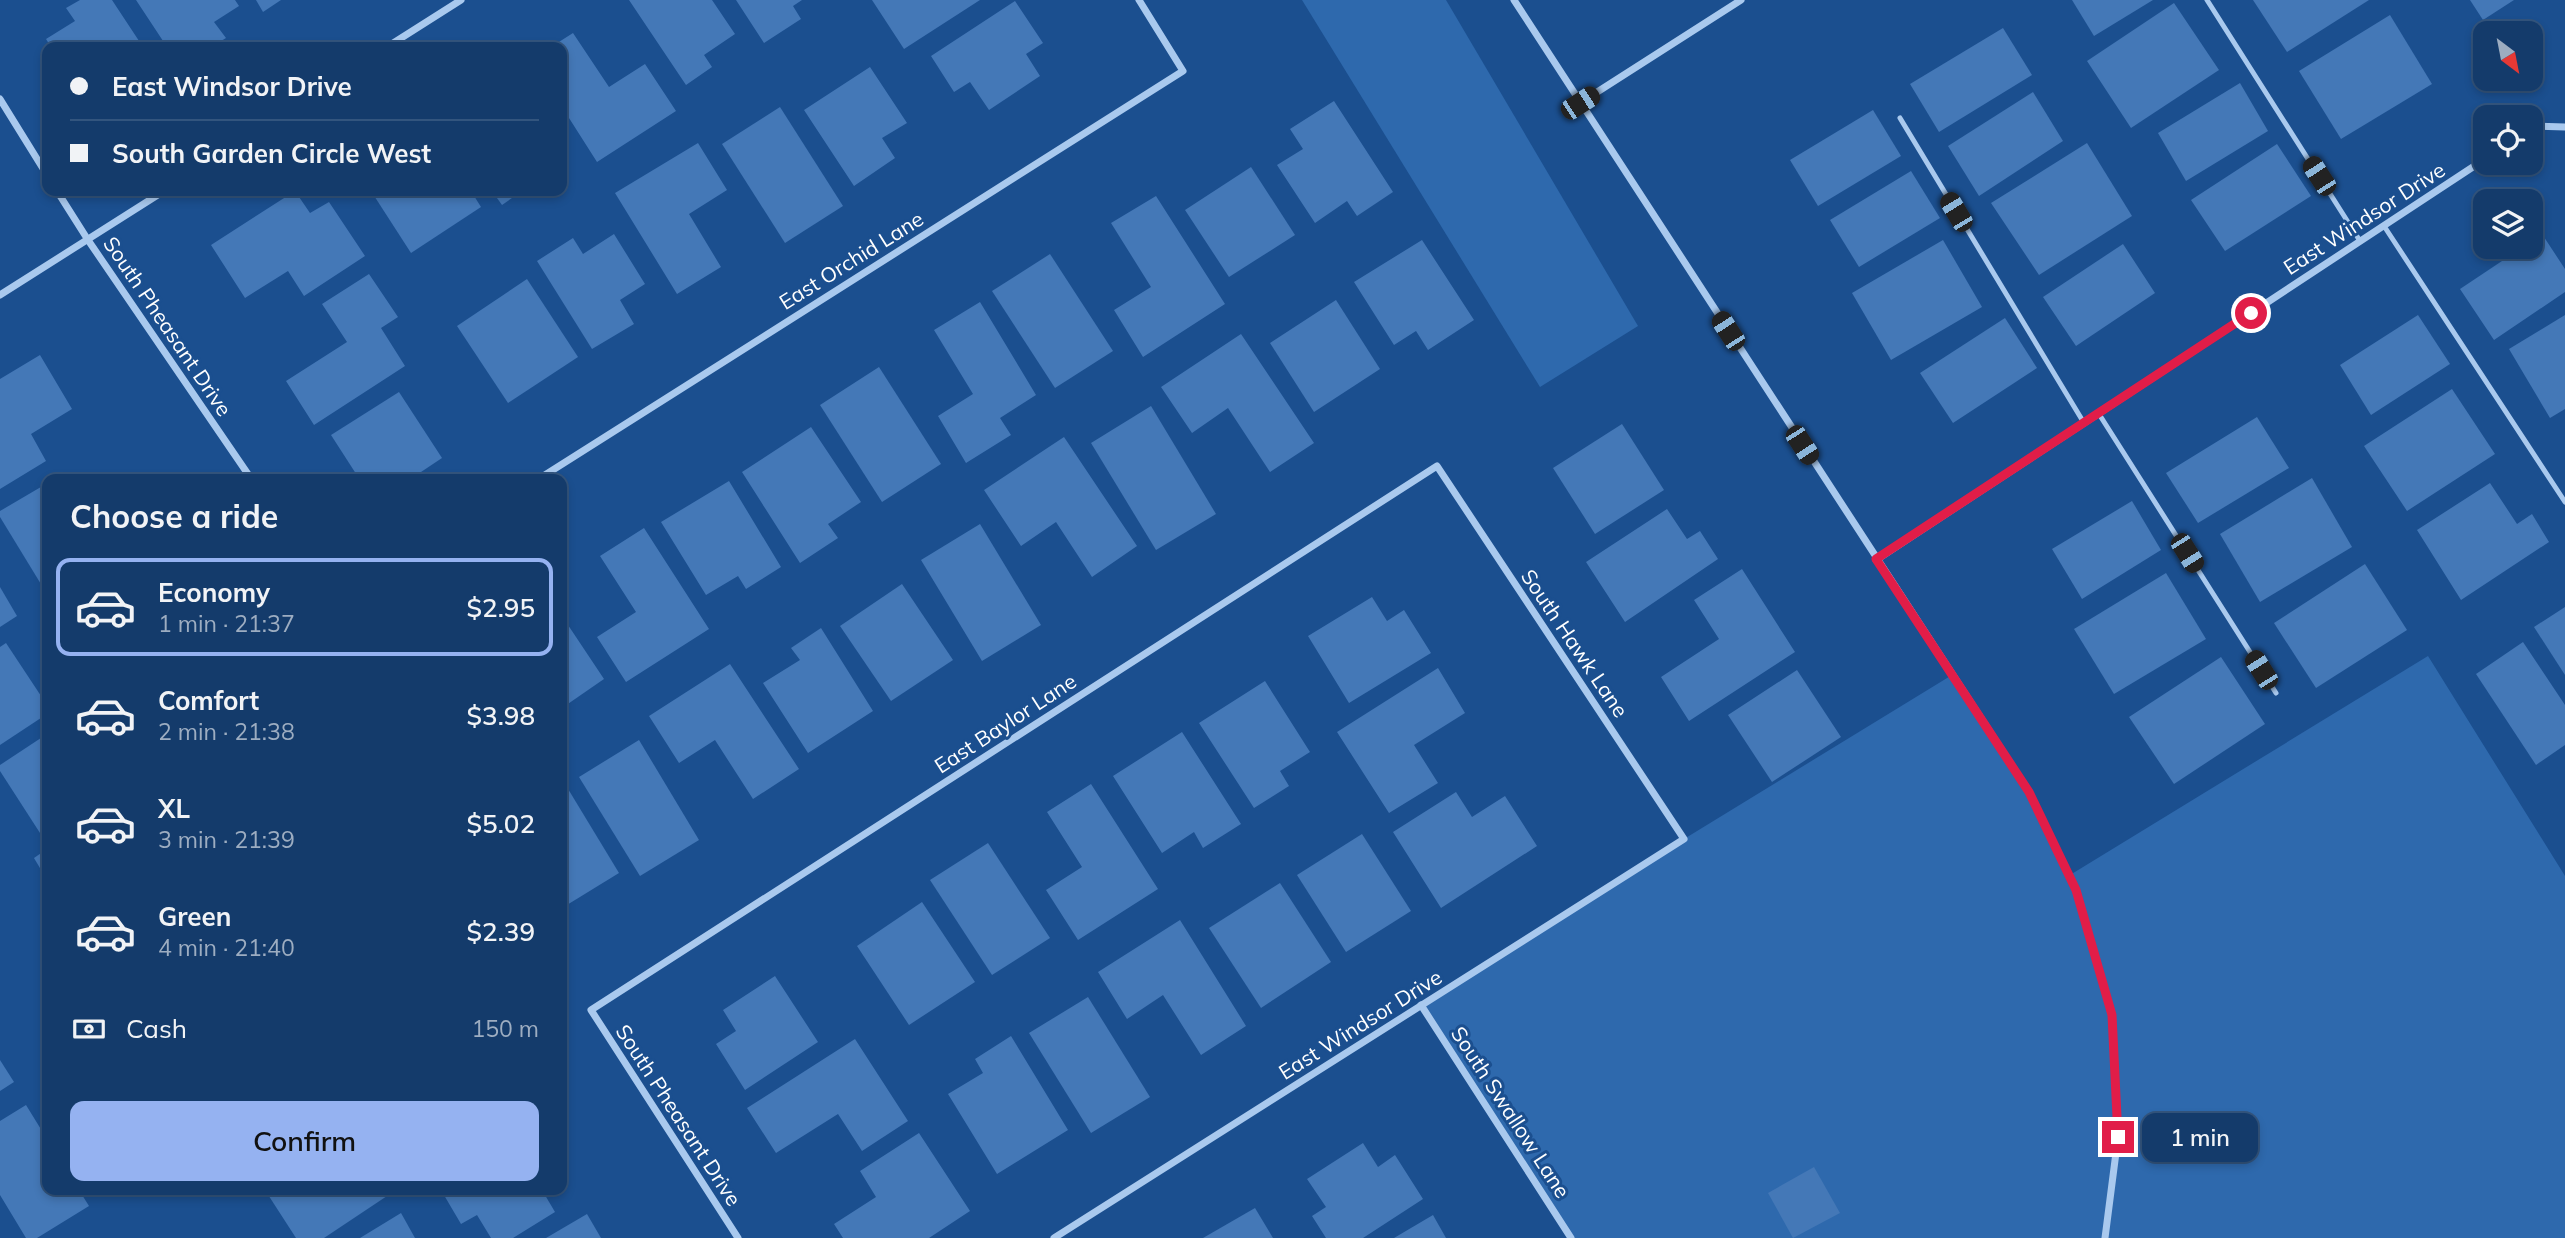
<!DOCTYPE html>
<html lang="en">
<head>
<meta charset="utf-8">
<style>
  body { margin:0; font-family:Mulish,sans-serif; background:#214673; color:#f1f3f6; height:100vh; display:flex; flex-direction:column; font-size:26px; white-space:nowrap }
  * { box-sizing:border-box; margin:0 }
  p { font-size:23px; color:#9dadc1 }
  .icon { flex:none; width:38px; height:38px; fill:none; stroke:currentColor; stroke-width:2; stroke-linecap:round; stroke-linejoin:round }
  .map { position:relative; flex:1; overflow:hidden }
  .drawer { position:absolute; left:42px; top:474px; width:525px; height:721px; display:flex; flex-direction:column; background:#143b6b; border-radius:14px; box-shadow:0 4px 10px #0003,0 0 0 2px #33557e }
  .drawer>* { flex:none }
  .guide { position:absolute; left:42px; top:42px; width:525px; height:154px; border-radius:14px; box-shadow:0 4px 10px #0003,0 0 0 2px #33557e; display:grid; align-content:center; height:154px; padding:0 28px; background:#143b6b }
  .needle { width:46px; rotate:148deg }
  .controls { position:absolute; left:2473px; top:21px; display:grid; gap:14px }
  .controls a { display:grid; place-items:center; width:70px; height:70px; border-radius:14px; background:#143b6b; box-shadow:0 4px 10px #0003,0 0 0 2px #33557e; font-size:35px }
  .end { position:absolute; width:32px; height:32px; margin:-16px; border:9px solid #e11d48; background:#fff; box-shadow:0 0 0 4px #fff }
  .from { border-radius:50% }
  .bubble { position:absolute; height:49px; border-radius:14px; background:#143b6b; box-shadow:0 4px 10px #0003,0 0 0 2px #33557e; font-size:23px; font-weight:600; line-height:49px; text-align:center }
  .car { position:absolute; width:21px; height:42px; margin:-21px -10px; border-radius:9px; box-shadow:0 0 5px 2px #0007; background:linear-gradient(#222 24%,#8ab4d8 0 40%,#222 0 76%,#8ab4d8 0 86%,#222 0) }
  .guide b { display:flex; align-items:center; gap:24px; height:66px; font-size:26px }
  .guide b+b { border-top:2px solid #33557e }
  .guide i { width:18px; height:18px; background:#f1f3f6 }
  ul { padding:0; list-style:none }
  li { display:flex; align-items:center; gap:21px; height:98px; margin:0 14px 10px; padding:0 14px; border:4px solid transparent; border-radius:14px }
  li div { flex:1 }
  li b { display:block; font-size:26px }
  li em { font-style:normal; font-weight:600 }
  li.current { border-color:#95b2f1 }
  li>.icon { width:63px; height:63px; stroke-width:1.5 }
  h2 { padding:0 28px; font-size:32px; line-height:84px }
  .pay { display:flex; align-items:center; gap:18px; height:77px; padding:0 28px; font-size:26px }
  .pay p { margin-inline-start:auto }
  .cta { display:flex; gap:14px; margin-top:auto; padding:14px 28px }
  .cta a { flex:1; height:80px; border-radius:14px; background:#95b2f1; color:#111; font-size:28px; font-weight:600; line-height:80px; text-align:center }
  .map>svg:first-child { display:block }
</style>
</head>
<body>
<div class="map">
<svg width="2565" height="1238" viewBox="0 0 2565 1238">
  <rect width="100%" height="100%" fill="#1b4f8f"/>
  <!-- green -->
  <g fill="#2e69ad">
    <path d="M1302 0H1446L1638 326 1540 387Z"/>
    <path d="M2428 656 2565 876V1238H1571L1421 1005 1684 839 1952 675 2029 792 2070 875Z"/>
  </g>
  <!-- building -->
  <g fill="#4478b7">
    <path d="M80 0H112L143 47H51L46 39 75 21 66 8Z"/>
    <path d="M136 0H235L239 6 214 22 226 38 211 47H167Z"/>
    <path d="M256 0H281L263 12Z"/>
    <path d="M629 0H712L735 34 704 55 712 67 686 85Z"/>
    <path d="M736 0H802L793 6 801 19 764 43Z"/>
    <path d="M872 0H980L904 49Z"/>
    <path d="M2072 0H2153L2094 36Z"/>
    <path d="M2253 0H2369L2287 52Z"/>
    <path d="M2470 0H2514L2483 20Z"/>
    <path d="M1015 1 1043 43 1026 54 1040 76 989 110 970 82 954 92 931 56Z"/>
    <path d="M2174 3 2219 70 2131 128 2087 61Z"/>
    <path d="M2390 15 2432 84 2341 139 2299 71Z"/>
    <path d="M2003 28 2032 75 1939 132 1910 84Z"/>
    <path d="M573 33 609 87 645 64 676 111 597 162 562 107V47H551Z"/>
    <path d="M870 67 907 123 882 138 895 158 854 186 804 110Z"/>
    <path d="M2240 83 2268 131 2186 181 2158 133Z"/>
    <path d="M2033 92 2063 141 1979 196 1948 146Z"/>
    <path d="M1334 101 1393 192 1357 216 1347 201 1315 223 1277 165 1303 149 1290 129Z"/>
    <path d="M780 107 843 206 785 243 722 144Z"/>
    <path d="M1873 110 1901 156 1818 206 1790 160Z"/>
    <path d="M698 143 727 190 689 214 721 267 677 294 615 193Z"/>
    <path d="M2087 143 2132 216 2039 275 1991 203Z"/>
    <path d="M2277 144 2311 196 2225 251 2191 200Z"/>
    <path d="M1251 167 1295 235 1229 277 1185 210Z"/>
    <path d="M1911 171 1940 218 1859 267 1830 220Z"/>
    <path d="M295 191 310 213 329 202 365 256 304 296 288 271 245 298 211 245Z"/>
    <path d="M371 191H471L481 207 411 253Z"/>
    <path d="M492 191H522L502 205Z"/>
    <path d="M1156 196 1225 304 1143 357 1114 310 1151 287 1111 223Z"/>
    <path d="M614 234 645 284 620 300 634 324 592 349 537 261 573 238 583 254Z"/>
    <path d="M2542 234 2565 269V292L2494 340 2460 289 2523 247H2530V241Z"/>
    <path d="M1422 240 1474 320 1428 350 1416 331 1394 345 1354 282Z"/>
    <path d="M1943 240 1982 307 1891 360 1852 293Z"/>
    <path d="M2123 244 2155 293 2076 346 2043 297Z"/>
    <path d="M1050 254 1113 351 1055 388 992 291Z"/>
    <path d="M369 274 398 317 381 328 405 366 314 425 286 381 347 342 322 304Z"/>
    <path d="M527 279 578 357 508 403 457 326Z"/>
    <path d="M1336 300 1380 369 1314 412 1270 343Z"/>
    <path d="M980 302 1036 395 1000 418 1011 435 966 463 938 416 973 394 934 330Z"/>
    <path d="M2418 315 2450 364 2371 415 2340 365Z"/>
    <path d="M2565 315V409L2550 418 2509 349Z"/>
    <path d="M2005 318 2037 368 1953 423 1920 373Z"/>
    <path d="M1241 334 1314 443 1270 472 1228 408 1192 433 1161 387Z"/>
    <path d="M40 355 72 409 31 434 46 461 0 489V379Z"/>
    <path d="M879 367 941 464 882 502 820 405Z"/>
    <path d="M2452 389 2495 454 2407 511 2364 446Z"/>
    <path d="M399 392 442 458 409 480H360L331 435Z"/>
    <path d="M1151 406 1216 514 1156 550 1091 443Z"/>
    <path d="M2257 417 2289 468 2198 523 2166 473Z"/>
    <path d="M1622 424 1664 490 1595 534 1553 468Z"/>
    <path d="M811 427 861 502 828 524 838 538 800 563 742 472Z"/>
    <path d="M1064 437 1137 546 1092 577 1056 522 1021 546 984 490Z"/>
    <path d="M2312 478 2352 547 2260 602 2220 534Z"/>
    <path d="M729 481 781 567 746 589 738 576 706 595 661 522Z"/>
    <path d="M2490 483 2517 524 2532 514 2549 542 2461 600 2417 530Z"/>
    <path d="M46 484 47 486V594L0 517V511Z"/>
    <path d="M2132 501 2161 550 2082 599 2052 549Z"/>
    <path d="M1667 509 1687 539 1700 531 1718 559 1625 622 1586 562Z"/>
    <path d="M980 524 1041 625 982 661 921 560Z"/>
    <path d="M644 528 709 629 626 682 597 637 636 612 600 556Z"/>
    <path d="M2365 564 2407 630 2316 688 2274 623Z"/>
    <path d="M1742 569 1795 652 1689 721 1661 677 1719 639 1694 600Z"/>
    <path d="M2166 573 2206 639 2114 694 2074 629Z"/>
    <path d="M902 584 953 660 891 701 840 626Z"/>
    <path d="M0 587 17 616 0 627Z"/>
    <path d="M1372 597 1387 621 1404 610 1431 653 1349 703 1308 636Z"/>
    <path d="M2565 607V675L2534 627Z"/>
    <path d="M562 616 604 679 562 708Z"/>
    <path d="M821 628 873 711 808 753 763 683 800 660 791 648Z"/>
    <path d="M2523 642 2565 705V745L2536 765 2476 674Z"/>
    <path d="M6 643 47 705V714L0 745V647Z"/>
    <path d="M2221 657 2265 724 2174 784 2129 717Z"/>
    <path d="M730 664 799 769 753 799 715 740 679 763 649 716Z"/>
    <path d="M1438 668 1465 713 1414 745 1438 783 1389 813 1337 732Z"/>
    <path d="M1797 670 1841 737 1772 782 1728 715Z"/>
    <path d="M1265 681 1310 752 1280 771 1289 786 1254 808 1199 723Z"/>
    <path d="M1182 732 1241 824 1203 848 1194 832 1162 853 1113 776Z"/>
    <path d="M47 734V828L40 833 0 771V765Z"/>
    <path d="M639 740 699 840 640 876 579 777Z"/>
    <path d="M562 779 619 873 562 908Z"/>
    <path d="M1091 784 1158 889 1078 940 1046 890 1082 867 1047 812Z"/>
    <path d="M1456 792 1472 817 1505 796 1537 846 1441 908 1393 832Z"/>
    <path d="M1362 834 1411 911 1346 952 1297 875Z"/>
    <path d="M988 843 1050 938 992 975 930 880Z"/>
    <path d="M47 849V880L34 858Z"/>
    <path d="M1280 883 1331 962 1261 1008 1209 928Z"/>
    <path d="M922 902 975 982 909 1025 857 946Z"/>
    <path d="M1180 920 1246 1026 1201 1055 1163 995 1127 1019 1098 972Z"/>
    <path d="M775 976 818 1042 745 1090 716 1044 736 1031 723 1010Z"/>
    <path d="M1088 997 1150 1097 1091 1133 1029 1033Z"/>
    <path d="M1011 1036 1068 1130 997 1174 948 1094 983 1073 975 1059Z"/>
    <path d="M855 1039 908 1121 862 1151 838 1114 776 1153 747 1108Z"/>
    <path d="M0 1060 14 1082 0 1091Z"/>
    <path d="M26 1105 47 1139V1190H79L89 1206 37 1238H26L0 1195V1121Z"/>
    <path d="M919 1133 970 1211 929 1238H843L834 1224 876 1197 860 1171Z"/>
    <path d="M1363 1143 1378 1167 1395 1155 1423 1199 1363 1238H1326L1312 1216 1326 1207 1307 1179Z"/>
    <path d="M1814 1167 1840 1213 1793 1238 1768 1193Z"/>
    <path d="M265 1190H383L387 1196 324 1238H296Z"/>
    <path d="M441 1190H542L555 1212 513 1238H491L477 1215 461 1224Z"/>
    <path d="M1255 1208 1273 1238H1203Z"/>
    <path d="M401 1213 415 1238H360Z"/>
    <path d="M587 1214 601 1238H546Z"/>
    <path d="M1433 1215 1446 1238H1394Z"/>
  </g>
  <g fill="none" stroke-linecap="round" stroke-linejoin="round">
    <!-- lane -->
    <g stroke="#a9c9ee" stroke-width="5">
      <path d="M2207 0 2360 241"/>
      <path d="M1900 118 2084 423"/>
      <path d="M2384 226 2565 502"/>
      <path d="M2099 414 2276 693"/>
    </g>
    <!-- street -->
    <g stroke="#a9c9ee" stroke-width="7">
      <path d="M1514 0 2029 792 2076 890 2112 1015 2118 1137 2105 1238"/>
      <path d="M387 47 461 0"/>
      <path d="M0 99 47 175"/>
      <path d="M1580 103 1741 0"/>
      <path d="M2530 129 2535 126 2565 127"/>
      <path d="M57 191 88 240 252 480"/>
      <path d="M0 295 164 191"/>
      <path d="M537 480 1183 71 1139 0"/>
      <path d="M1876 560 2485 159"/>
      <path d="M1421 1005 1571 1238"/>
      <path d="M738 1238 591 1010 1437 466 1684 839 1054 1238"/>
    </g>
  </g>
  <g fill="none" stroke-linecap="round" stroke-linejoin="round">
    <!-- route -->
    <path stroke="#e11d48" stroke-width="9" d="M2118 1137 2112 1015 2076 890 2029 792 1876 559 2251 313"/>
  </g>
  <g text-anchor="middle" dominant-baseline="central" stroke-width="6" stroke-linejoin="round" paint-order="stroke">
    <!-- street labels -->
    <g font-size="21" fill="#fff" stroke="#1b4f8f">
      <text transform="translate(2364 218) rotate(-33)">East Windsor Drive</text>
      <text transform="translate(851 260) rotate(-32)">East Orchid Lane</text>
      <text transform="translate(168 326) rotate(56)">South Pheasant Drive</text>
      <text transform="translate(1575 643) rotate(56)">South Hawk Lane</text>
      <text transform="translate(1005 723) rotate(-33)">East Baylor Lane</text>
      <text transform="translate(1360 1024) rotate(-32)">East Windsor Drive</text>
      <text transform="translate(1511 1112) rotate(57)">South Swallow Lane</text>
      <text transform="translate(679 1115) rotate(57)">South Pheasant Drive</text>
    </g>
  </g>
</svg>
<div class="controls">
<a><svg class="needle" viewBox="-14 -14 28 28"><path d="M0-13l5 13h-10z" fill="#e53935"/><path d="M0 13l5-13h-10z" fill="#9dadc1"/></svg></a>
<a><svg class="icon" aria-label="locate" viewBox="0 0 24 24"><circle cx="12" cy="12" r="6"/><path d="M12 2v4M12 18v4M2 12h4M18 12h4"/></svg></a>
<a><svg class="icon" aria-label="layers" viewBox="0 0 24 24"><path d="M12 4l9 5-9 5-9-5zM3 14l9 5 9-5"/></svg></a>
</div>
<i class="end from" style="left:2251px;top:313px"></i>
<i class="end" style="left:2118px;top:1137px"></i>
<div class="bubble" style="left:2142px;top:1113px;width:116px">1 min</div>
<i class="car" style="left:1580px;top:103px;rotate:57deg"></i>
<i class="car" style="left:2319px;top:176px;rotate:327deg"></i>
<i class="car" style="left:1956px;top:212px;rotate:329deg"></i>
<i class="car" style="left:1728px;top:331px;rotate:327deg"></i>
<i class="car" style="left:1802px;top:445px;rotate:147deg"></i>
<i class="car" style="left:2187px;top:553px;rotate:148deg"></i>
<i class="car" style="left:2261px;top:670px;rotate:328deg"></i>
<div class="guide">
<b><i class="from"></i>East Windsor Drive</b>
<b><i></i>South Garden Circle West</b>
</div>
<section class="drawer">
<h2>Choose a ride</h2>
<ul>
<li class="current"><svg class="icon" aria-label="car" viewBox="0 0 24 24"><path d="M5 17H2v-5l4-1 3-4h7l3 4 3 1v5h-3M9 17h6M6 11h13"/><circle cx="7" cy="17" r="2"/><circle cx="17" cy="17" r="2"/></svg><div><b>Economy</b><p>1 min · 21:37</p></div><em>$2.95</em></li>
<li><svg class="icon" aria-label="car" viewBox="0 0 24 24"><path d="M5 17H2v-5l4-1 3-4h7l3 4 3 1v5h-3M9 17h6M6 11h13"/><circle cx="7" cy="17" r="2"/><circle cx="17" cy="17" r="2"/></svg><div><b>Comfort</b><p>2 min · 21:38</p></div><em>$3.98</em></li>
<li><svg class="icon" aria-label="car" viewBox="0 0 24 24"><path d="M5 17H2v-5l4-1 3-4h7l3 4 3 1v5h-3M9 17h6M6 11h13"/><circle cx="7" cy="17" r="2"/><circle cx="17" cy="17" r="2"/></svg><div><b>XL</b><p>3 min · 21:39</p></div><em>$5.02</em></li>
<li><svg class="icon" aria-label="car" viewBox="0 0 24 24"><path d="M5 17H2v-5l4-1 3-4h7l3 4 3 1v5h-3M9 17h6M6 11h13"/><circle cx="7" cy="17" r="2"/><circle cx="17" cy="17" r="2"/></svg><div><b>Green</b><p>4 min · 21:40</p></div><em>$2.39</em></li>
</ul>
<div class="pay"><svg class="icon" aria-label="cash" viewBox="0 0 24 24"><path d="M3 7h18v10H3z"/><circle cx="12" cy="12" r="2"/></svg>Cash<p>150 m</p></div>
<div class="cta"><a>Confirm</a></div>
</section>
</div>
</body>
</html>
